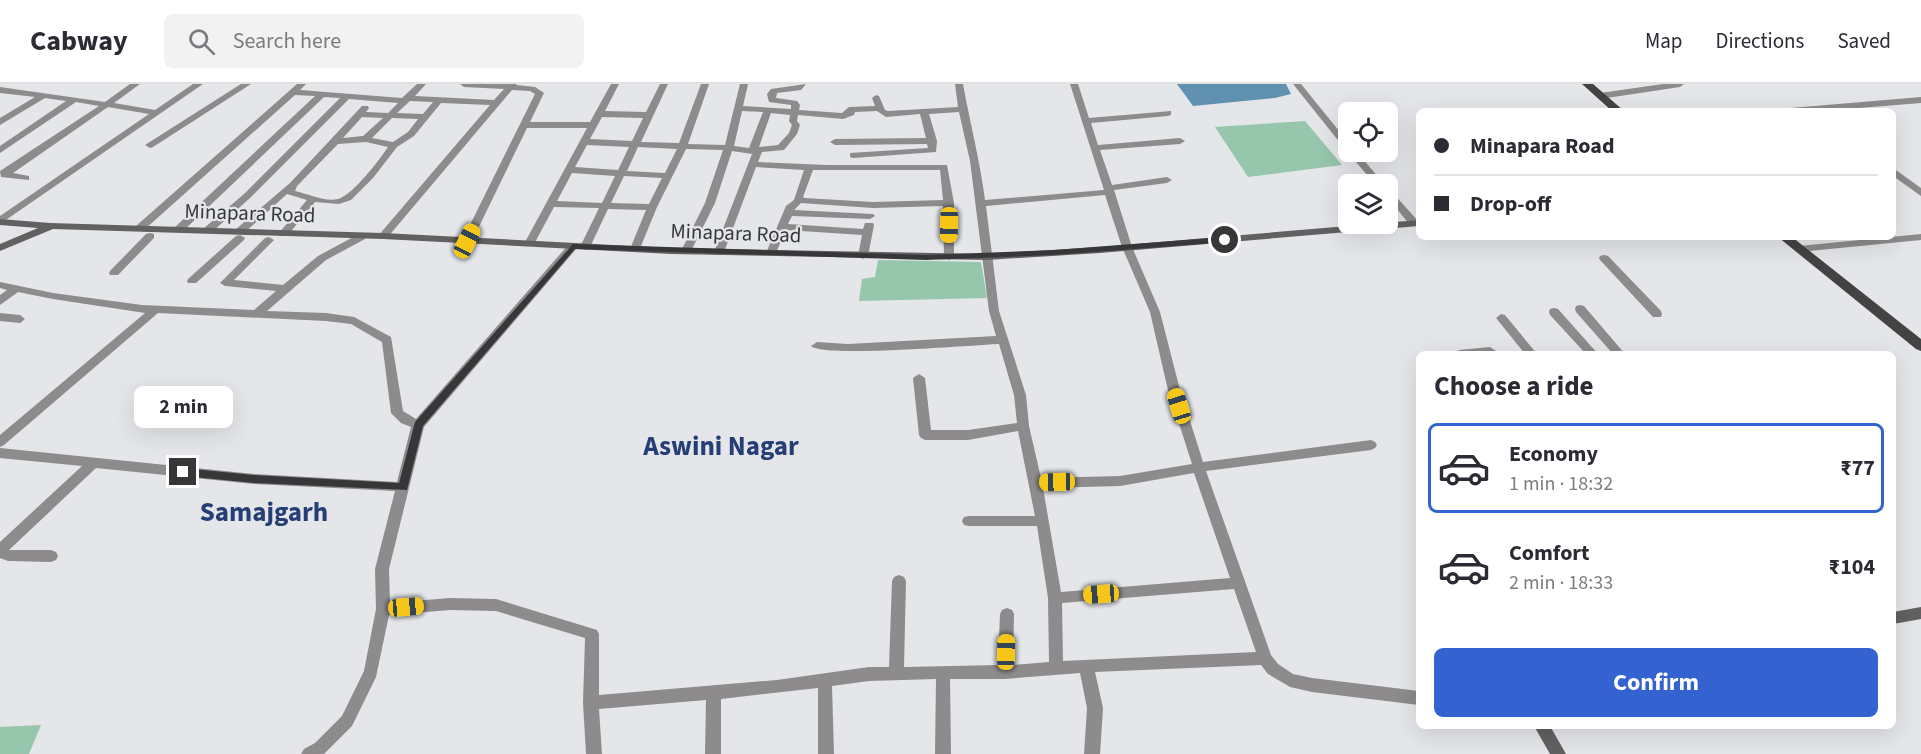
<!DOCTYPE html>
<html lang="en">
<head>
<meta charset="utf-8">
<style>
  body { margin:0; font-family:"Source Sans 3",sans-serif; background:#f2f2f3; color:#2b2b33; height:100vh; display:flex; flex-direction:column; font-size:22px; white-space:nowrap }
  * { box-sizing:border-box; margin:0 }
  p { font-size:20px; color:#7c7c81 }
  .icon { flex:none; width:33px; height:33px; fill:none; stroke:currentColor; stroke-width:2; stroke-linecap:round; stroke-linejoin:round }
  .map { position:relative; flex:1; overflow:hidden }
  .details { position:absolute; left:1416px; top:267px; width:480px; height:378px; display:flex; flex-direction:column; background:#fff; border-radius:9px; box-shadow:0 6px 24px #0002 }
  .details>* { flex:none }
  .hud { position:absolute; left:1416px; top:24px; width:480px; height:132px; border-radius:9px; box-shadow:0 6px 24px #0002; display:grid; align-content:center; height:132px; padding:0 18px; background:#fff }
  .buttons { position:absolute; left:1338px; top:18px; display:grid; gap:12px }
  .buttons a { display:grid; place-items:center; width:60px; height:60px; border-radius:9px; background:#fff; box-shadow:0 6px 24px #0002; font-size:30px }
  .end { position:absolute; width:27px; height:27px; margin:-14px; border:8px solid #363738; background:#fff; box-shadow:0 0 0 3px #fff }
  .from { border-radius:50% }
  .bubble { position:absolute; height:42px; border-radius:9px; background:#fff; box-shadow:0 6px 24px #0002; font-size:20px; font-weight:700; line-height:42px; text-align:center }
  .car { position:absolute; width:18px; height:36px; margin:-18px -9px; border-radius:8px; box-shadow:0 0 4px 2px #0007; background:linear-gradient(#f5c518 24%,#345 0 40%,#f5c518 0 76%,#345 0 86%,#f5c518 0) }
  .hud b { display:flex; align-items:center; gap:21px; height:57px; font-size:22px }
  .hud b+b { border-top:2px solid #e1e1e2 }
  .hud i { width:15px; height:15px; background:#2b2b33 }
  ul { padding:0; list-style:none }
  li { display:flex; align-items:center; gap:18px; height:90px; margin:0 12px 9px; padding:0 6px; border:3px solid transparent; border-radius:9px }
  li div { flex:1 }
  li b { display:block; font-size:22px }
  li em { font-style:normal; font-weight:700 }
  li.active { border-color:#3562d1 }
  li>.icon { width:54px; height:54px; stroke-width:1.5 }
  h2 { padding:0 18px; font-size:27px; line-height:72px }
  .primary-button { display:flex; gap:12px; margin-top:auto; padding:12px 18px }
  .primary-button a { flex:1; height:69px; border-radius:9px; background:#3562d1; color:#fff; font-size:24px; font-weight:700; line-height:69px; text-align:center }
  header { display:flex; align-items:center; gap:36px; box-sizing:border-box; height:84px; padding:0 30px; background:#fff; border-bottom:2px solid #e1e1e2 }
  header strong { font-size:28px }
  nav { display:flex; gap:33px; margin-inline-start:auto; font-size:21px }
  .search { width:420px; height:54px; background:#f2f2f3; display:flex; align-items:center; gap:15px; box-sizing:border-box; padding:0 21px; border-radius:9px; color:#7c7c81; font-size:22px }
  .map>svg:first-child { display:block }
</style>
</head>
<body>
<header>
<strong>Cabway</strong>
<div class="search"><svg class="icon" aria-label="search" viewBox="0 0 24 24"><circle cx="10" cy="10" r="6"/><path d="M15 15l6 6"/></svg>Search here</div>
<nav><a>Map</a><a>Directions</a><a>Saved</a></nav>
</header>
<div class="map">
<svg width="1921" height="670" viewBox="0 0 1921 670">
  <rect width="100%" height="100%" fill="#e4e6e9"/>
  <!-- green -->
  <g fill="#96c6ab">
    <path d="M1305 37 1342 81 1248 93 1215 43Z"/>
    <path d="M878 176 981 178 987 214 859 217 862 195 875 193Z"/>
    <path d="M41 641 29 670H0V643Z"/>
  </g>
  <!-- water -->
  <path fill="#6191b1" d="M1177 0H1286L1291 10 1275 14 1193 22Z"/>
  <g fill="none" stroke-linecap="round" stroke-linejoin="round">
    <!-- street -->
    <g fill="#8d8b8b" fill-rule="evenodd">
      <path d="M130 0H140L114 19 155 26 193 0H203L0 140V132L149 30 108 23 13 89 29 92V96L1 93 0 87 99 22 76 18 0 69V62L66 17 45 14 0 41V34L35 13 0 9V3L105 18Z"/>
      <path d="M241 0H251L153 63 150 64 145 61Z"/>
      <path d="M297 0H306L300 6 402 14 417 0H426L415 12 494 16 504 5 464 3 460 0H517L516 1 535 3 544 9 530 38H590L611 0H619L605 27 646 28 660 0H668L641 58 679 59 701 0H709L688 60 725 61 740 0H748L743 22 791 25V21L769 18 767 10 771 5 806 0 801 6 777 9 776 14 797 17 800 21 799 26 842 29 849 23 875 22 872 14 876 11 879 12 885 26 888 27 958 23 955 0H963C970 39 980 77 985 116L1104 106 1070 0H1078L1089 34 1171 27V31L1168 32 1091 39 1098 61 1180 54 1185 57 1180 60 1100 66 1112 101 1167 93 1172 96 1167 99 1114 106 1132 163 1160 228 1179 302 1203 378 1371 356 1375 358 1377 361 1375 364 1371 366 1206 387 1271 571 1278 580 1293 590 1312 594 1419 607V621L1312 608 1290 603 1268 590 1261 581 1095 588 1103 624 1100 670H1084L1087 624 1080 589 1005 595H950L951 670H935L936 595 869 597 832 602 834 670H818V604L721 615V670H705L706 616 599 625 602 670H586L583 619 585 554 496 527 450 526 389 531 376 593 352 642 324 670H301L304 665 315 659 342 632 364 587 376 525 375 485 395 407 254 400 96 384 9 466H51L56 468 58 472 56 476 51 478 8 477 0 474V458L82 382 0 374V364L254 390 397 398 411 343 401 339 391 329 382 258 351 240 326 237 158 229 4 361 0 363V351L145 229 53 215 18 208 0 221V211L7 206 0 204V198L53 209 142 221 254 226 276 207 225 202 220 199 265 154 269 153 274 156 234 196 283 201 318 172 357 151H365V155L326 176 267 227 326 229 354 233 391 253 403 327 416 335 569 160H577V164L424 343 389 485 390 519 450 514 496 515 597 546 599 550V611L777 596 869 583H889L892 497 894 493 899 491 904 493 906 497 904 583 998 581 1000 530 1002 526 1007 524 1012 526 1014 530 1013 581 1049 578 1048 514 1037 442H969L964 441 962 437 964 433 969 432H1035L1018 347 968 356H925L921 354 919 351 913 294 919 290 925 294 931 346H968L1017 339 1014 311 999 260C972 261 823 274 811 262L817 258 848 260 996 252 989 227 970 77 959 28 929 30 937 57 936 68 853 74 850 73V69L928 64 927 60 835 61 830 58 835 55 926 54 920 30 886 33 877 27 855 28 854 31 843 35 798 31 797 37 800 41 797 50 784 66 762 68 758 78 827 81H947L954 119V173L949 176 944 173 943 122 873 124 801 119 794 126 873 130 875 132 870 135 792 132 788 140 863 145 865 139H873L874 141 868 172 863 175 858 172 862 151 786 146 775 171H767L766 169 786 122 794 116 804 86 756 83 724 168 719 171 715 170 714 168 752 70 732 67 715 119 690 169H682L681 167 705 119 723 66 686 65 657 123 639 167H631L630 165 646 126 608 125 590 163 585 166 580 163 599 124 554 123 533 162H525L524 160 587 44H527L472 157 467 160 463 159 462 157 535 10 530 7 512 6 387 154H379L378 152 490 21 441 19 414 52 397 63 373 94 351 116 339 120 315 118 287 152H279L278 150 307 116 287 110 243 150H235V146L290 99 362 22H368L369 24 366 28 388 29 398 19 349 15 250 114 211 149H203V145L244 110 340 14 324 13 182 148H174V144L315 12 295 11 144 146H136V142ZM410 17 433 18 423 30 397 29ZM742 27 763 28 749 64 734 62ZM771 29 790 31 789 37 792 41 789 49 778 61 759 63ZM362 33 383 34 363 52 343 54ZM602 33 643 34 632 57 590 55ZM392 34 418 35 408 48 393 58 372 54ZM366 58 388 63C380 75 353 111 338 115 325 118 308 110 295 107L297 102 338 60ZM587 61 629 63 618 86 575 83ZM638 63 677 65 665 89 627 87ZM813 86H940L943 116 873 118 805 114 803 113ZM572 89 615 92 602 119 557 117ZM624 92 662 94 649 120 611 119ZM1105 111 1122 163 1150 228 1167 302 1192 380 1120 392 1041 394 1029 342 1026 311 999 227 986 122ZM1194 389 1230 494 1061 508 1043 404 1120 402ZM1234 505 1256 568 1063 577 1062 519Z"/>
      <path d="M1293 0H1301L1348 58V66L1345 65Z"/>
      <path d="M1663 0H1684L1680 3 1600 15 1596 12 1600 9Z"/>
      <path d="M1921 13V19L1822 27H1787L1791 24Z"/>
      <path d="M1348 66 1357 68 1384 100H1375L1349 70Z"/>
      <path d="M1893 84 1921 104V112L1893 92Z"/>
      <path d="M1388 106 1391 107 1418 137V141H1410L1388 114Z"/>
      <path d="M150 149 154 150V154L118 191H110L109 189 110 187 146 150Z"/>
      <path d="M1921 150V156L1799 168 1794 165 1799 162Z"/>
      <path d="M240 151 245 154 244 156 196 199H188L187 197 188 195 236 152Z"/>
      <path d="M1604 171 1608 172 1661 227 1662 230 1661 233H1653L1600 176 1599 174 1600 172Z"/>
      <path d="M1580 221 1584 222 1625 270H1613L1576 228 1575 225 1576 222Z"/>
      <path d="M1554 224 1558 225 1598 270H1586L1550 231 1549 228 1550 225Z"/>
      <path d="M0 229 20 231 25 235 20 239 0 237Z"/>
      <path d="M1501 230 1505 231 1537 270H1525L1496 234Z"/>
      <path d="M1490 263 1496 267 1494 270H1453L1459 266Z"/>
    </g>
    <!-- secondary -->
    <g fill="#626060" fill-rule="evenodd">
      <path d="M0 135 50 139 383 149 671 164 987 170 1100 163 1419 136V142L1100 169 987 176 671 170 383 155 53 145 0 167V160L38 144 0 141Z"/>
      <path d="M1921 523V535L1893 540V528Z"/>
      <path d="M1534 642H1550L1566 670H1550Z"/>
    </g>
    <!-- primary -->
    <g fill="#454243" fill-rule="evenodd">
      <path d="M1582 0H1593L1624 27H1612Z"/>
      <path d="M1778 153H1792L1921 255V267L1916 265Z"/>
    </g>
  </g>
  <!-- route -->
  <path fill="#363738" d="M1225 153 1229 156 1228 158 1054 171 926 176 575 165 423 342 407 406 254 399 183 392 178 388 183 384 254 391 399 399 415 338 573 160 926 171 1054 166Z"/>
  <g text-anchor="middle" dominant-baseline="central" stroke-width="4.5" stroke-linejoin="round" paint-order="stroke">
    <!-- street labels -->
    <g font-size="21" fill="#363738" stroke="#e4e6e9">
      <text transform="translate(250 129) rotate(2)">Minapara Road</text>
      <text transform="translate(736 149) rotate(2)">Minapara Road</text>
    </g>
    <!-- district labels -->
    <g font-size="27" font-weight="bold" fill="#263e76" stroke="#e4e6e9">
      <text x="721" y="362">Aswini Nagar</text>
      <text x="264" y="428">Samajgarh</text>
    </g>
  </g>
</svg>
<div class="buttons">
<a><svg class="icon" aria-label="locate" viewBox="0 0 24 24"><circle cx="12" cy="12" r="6"/><path d="M12 2v4M12 18v4M2 12h4M18 12h4"/></svg></a>
<a><svg class="icon" aria-label="layers" viewBox="0 0 24 24"><path d="M12 4l9 5-9 5-9-5zM3 14l9 5 9-5"/></svg></a>
</div>
<i class="end from" style="left:1225px;top:156px"></i>
<i class="end" style="left:183px;top:388px"></i>
<div class="bubble" style="left:134px;top:302px;width:99px">2 min</div>
<i class="car" style="left:949px;top:141px;rotate:181deg"></i>
<i class="car" style="left:467px;top:157px;rotate:26deg"></i>
<i class="car" style="left:1179px;top:322px;rotate:343deg"></i>
<i class="car" style="left:1057px;top:398px;rotate:269deg"></i>
<i class="car" style="left:1101px;top:510px;rotate:266deg"></i>
<i class="car" style="left:406px;top:523px;rotate:85deg"></i>
<i class="car" style="left:1006px;top:568px;rotate:1deg"></i>
<div class="hud">
<b><i class="from"></i>Minapara Road</b>
<b><i></i>Drop-off</b>
</div>
<section class="details">
<h2>Choose a ride</h2>
<ul>
<li class="active"><svg class="icon" aria-label="car" viewBox="0 0 24 24"><path d="M5 17H2v-5l4-1 3-4h7l3 4 3 1v5h-3M9 17h6M6 11h13"/><circle cx="7" cy="17" r="2"/><circle cx="17" cy="17" r="2"/></svg><div><b>Economy</b><p>1 min · 18:32</p></div><em>₹77</em></li>
<li><svg class="icon" aria-label="car" viewBox="0 0 24 24"><path d="M5 17H2v-5l4-1 3-4h7l3 4 3 1v5h-3M9 17h6M6 11h13"/><circle cx="7" cy="17" r="2"/><circle cx="17" cy="17" r="2"/></svg><div><b>Comfort</b><p>2 min · 18:33</p></div><em>₹104</em></li>
</ul>
<div class="primary-button"><a>Confirm</a></div>
</section>
</div>
</body>
</html>
